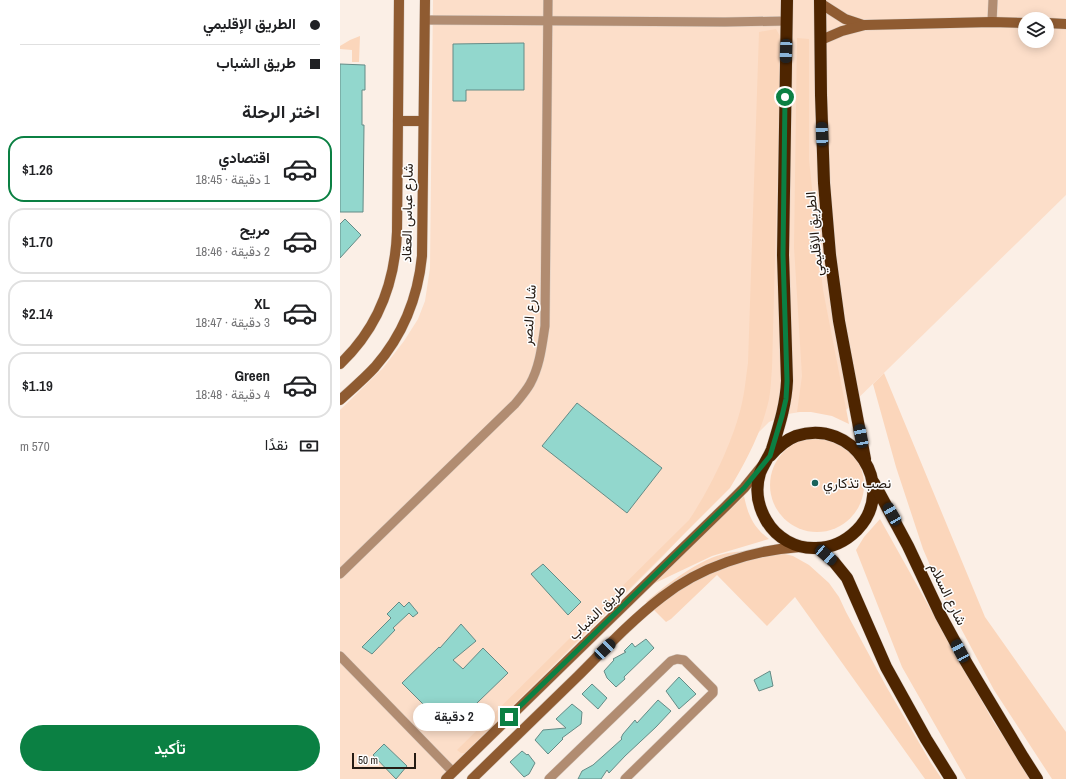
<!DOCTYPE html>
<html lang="ar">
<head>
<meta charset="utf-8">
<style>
  body { margin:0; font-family:"Archivo Narrow",Vazirmatn,sans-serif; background:#f6f6f6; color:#202124; direction:rtl; height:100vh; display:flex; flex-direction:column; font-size:15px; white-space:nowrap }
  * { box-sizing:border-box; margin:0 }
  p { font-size:13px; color:#757577 }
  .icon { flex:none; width:22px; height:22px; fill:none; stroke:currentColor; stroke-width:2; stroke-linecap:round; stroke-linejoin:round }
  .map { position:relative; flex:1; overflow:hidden; direction:ltr }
  .details { display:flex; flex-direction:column; background:#fff; width:340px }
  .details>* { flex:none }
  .banner { display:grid; align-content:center; height:88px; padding:0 20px; background:#fff }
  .controls { position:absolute; left:678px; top:12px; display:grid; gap:8px }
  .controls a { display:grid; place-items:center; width:36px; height:36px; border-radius:50%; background:#fff; box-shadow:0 2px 10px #0003; font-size:20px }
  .scale { position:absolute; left:12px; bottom:10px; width:64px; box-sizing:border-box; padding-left:4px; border:2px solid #251b13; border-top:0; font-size:11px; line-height:14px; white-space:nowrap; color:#251b13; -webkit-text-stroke:3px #fefefe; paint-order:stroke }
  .end { position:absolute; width:18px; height:18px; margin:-9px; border:5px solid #0b8043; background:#fff; box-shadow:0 0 0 2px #fff }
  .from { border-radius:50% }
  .bubble { position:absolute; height:28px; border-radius:14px; background:#fff; box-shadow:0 2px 10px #0003; font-size:13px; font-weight:600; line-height:28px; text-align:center; direction:rtl }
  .car { position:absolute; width:12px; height:24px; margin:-12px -6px; border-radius:5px; box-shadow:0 0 3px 1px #0007; background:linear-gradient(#222 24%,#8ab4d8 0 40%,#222 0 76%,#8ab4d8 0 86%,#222 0) }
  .banner b { display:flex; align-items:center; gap:14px; height:38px; font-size:15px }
  .banner b+b { border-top:1px solid #e0e0e0 }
  .banner i { width:10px; height:10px; background:#202124 }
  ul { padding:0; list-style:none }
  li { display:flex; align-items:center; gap:12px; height:66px; margin:0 8px 6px; padding:0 12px; border:2px solid #e0e0e0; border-radius:16px }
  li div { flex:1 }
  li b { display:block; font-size:15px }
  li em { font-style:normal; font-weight:600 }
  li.on { border-color:#0b8043 }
  li>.icon { width:36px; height:36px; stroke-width:1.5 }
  h2 { padding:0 20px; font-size:18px; line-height:48px }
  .pay { display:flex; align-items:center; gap:10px; height:44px; padding:0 20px; font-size:15px }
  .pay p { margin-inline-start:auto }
  .primary-button { display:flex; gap:8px; margin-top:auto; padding:8px 20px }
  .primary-button a { flex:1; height:46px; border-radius:24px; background:#0b8043; color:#fff; font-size:16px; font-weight:600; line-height:46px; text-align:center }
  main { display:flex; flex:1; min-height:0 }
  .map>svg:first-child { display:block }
</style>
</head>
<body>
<main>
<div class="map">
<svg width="726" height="779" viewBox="0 0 726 779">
  <rect width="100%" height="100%" fill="#fbefe6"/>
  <!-- built -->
  <path fill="#fcdec9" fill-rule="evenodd" d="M93 0H726V195L503 413 478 409 448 414 429 422 419 432 413 442 388 486 325 554 101 779H0V410L43 368 64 341 78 319 85 301 90 268ZM685 19H707V41H685Z"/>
  <!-- green -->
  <g fill="#fbd6bb">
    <path d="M436 29 441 38 432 368C431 378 431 389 429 399 422 431 407 460 390 488L125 753H121L117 750 349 520C370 489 394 440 402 403 405 390 406 376 408 363L419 32Z"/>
    <path d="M20 36 19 62H12V50L0 49V46L10 40Z"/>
    <path d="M457 38 469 39V160L483 290 509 424 492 416 471 412H457L462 376 454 247Z"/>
    <path d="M544 373 645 617 726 732V779H712L654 690 602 593 583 549 556 467 533 384Z"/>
    <circle cx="477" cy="485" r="47"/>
    <path d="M404 496C408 515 413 527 429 539L372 556 313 584Z"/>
    <path d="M540 519 653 721 692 779H626L562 667 516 550 524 537Z"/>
    <path d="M429 550 453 556 469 565 489 583 499 597 506 612 546 686 591 763 602 779H585L455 597 427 626 377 575 331 619 326 622 306 602C327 584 360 558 388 553 401 551 415 551 429 550Z"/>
  </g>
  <!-- building -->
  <g fill="#92d7cd" stroke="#658b86">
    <path d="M184 43V90H126V101H113V44Z"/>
    <path d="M0 64 25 65V90H22V125H24L23 212H0Z"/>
    <path d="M5 219 21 235 0 258V224Z"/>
    <path d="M237 403 322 468 287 513 202 446Z"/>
    <path d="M203 564 241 602 228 615 191 574Z"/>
    <path d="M59 602 64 607 69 602 78 613 73 617 69 613 53 628 55 630 32 654 22 647 51 618 47 614Z"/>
    <path d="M121 624 136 641 113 660 123 669 143 648 168 673 109 730 62 683 99 647 100 648Z"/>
    <path d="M306 639 314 648 284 677 285 679 276 687 267 678 264 671 274 660 273 659 286 652 284 651 292 643 295 647Z"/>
    <path d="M430 671 433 686 419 691 414 680Z"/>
    <path d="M339 677 356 694 339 709 326 691Z"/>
    <path d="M252 684 267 698 258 709 242 694Z"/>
    <path d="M318 700 331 711 316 727 285 756 269 773 267 770 261 779H238L242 771 253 765 282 739 281 738 283 734 295 720 297 723Z"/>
    <path d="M232 704 242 712 241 724 222 738 223 739 208 754 195 740 203 730 226 728 216 719Z"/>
    <path d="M44 744 67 766 56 779 33 755Z"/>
    <path d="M182 751 187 755 188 754 195 763 189 774 184 777 170 762Z"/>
  </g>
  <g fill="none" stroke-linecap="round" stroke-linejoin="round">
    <defs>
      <g id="street">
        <path d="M85 20 385 22 447 21"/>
        <path d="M652 22 653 0"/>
        <path d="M0 574 175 404C180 398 186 391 190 384 200 366 202 345 205 326L208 0"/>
        <path d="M0 656 113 772"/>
        <path d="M209 779 331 661 337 659 344 660 373 689V693L285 779"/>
      </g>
      <g id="secondary">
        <path d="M480 3 505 19 523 25"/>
        <path d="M707 23 726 24"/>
        <path d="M481 40 502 31 525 25 652 22 685 23"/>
        <path d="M58 121H83"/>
        <path d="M0 364C37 329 55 283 57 232L59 0"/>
        <path d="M0 400C12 389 24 379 35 367 63 335 78 297 82 256L85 0"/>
        <path d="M106 779 383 509 404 488 422 466"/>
        <path d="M132 779C167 745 203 710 238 676 265 649 292 620 322 597 360 567 412 550 460 547"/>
      </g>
      <g id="highway">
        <path d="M480 0 481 95 484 183 490 255 499 321 525 459"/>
        <path d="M430 456C437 448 445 440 456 436 513 417 559 487 517 530 506 541 492 548 476 548 456 549 436 538 426 520 418 506 415 489 420 473 423 465 429 457 432 449 439 426 446 405 447 381L443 255 447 0"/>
        <path d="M534 483 568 546 601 616 626 662 683 757 697 779"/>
        <path d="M478 548 494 562 507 578 546 667 586 739 611 779"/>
      </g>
    </defs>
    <!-- street casing -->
    <use href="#street" stroke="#d9cdc4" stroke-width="10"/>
    <!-- secondary casing -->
    <use href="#secondary" stroke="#d9cdc4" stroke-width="11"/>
    <!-- highway casing -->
    <use href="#highway" stroke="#d9cdc4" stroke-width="13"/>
    <!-- street -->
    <use href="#street" stroke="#b18c71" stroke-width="9"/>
    <!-- secondary -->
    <use href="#secondary" stroke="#8f5b31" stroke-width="10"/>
    <!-- highway -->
    <use href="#highway" stroke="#4e2500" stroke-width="12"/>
  </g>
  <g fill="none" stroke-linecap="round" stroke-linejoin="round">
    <!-- route -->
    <path stroke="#0b8043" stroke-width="5" d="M169 717 404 488 430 456 442 416 446 399 447 381 443 255 445 97"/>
  </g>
  <!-- markers -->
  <circle fill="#18635b" stroke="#fefefe" stroke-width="1.5" cx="475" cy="483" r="4"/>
  <g text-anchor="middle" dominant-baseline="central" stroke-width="3" stroke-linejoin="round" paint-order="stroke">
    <!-- street labels -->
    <g font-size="14" fill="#251b13" stroke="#fefefe">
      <text transform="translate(67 213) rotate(-89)">شارع عباس العقاد</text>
      <text transform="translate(474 234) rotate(-95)">الطريق الإقليمي</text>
      <text transform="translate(189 315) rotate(-86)">شارع النصر</text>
      <text transform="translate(608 594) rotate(64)">شارع السلام</text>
      <text transform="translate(257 612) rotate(-44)">طريق الشباب</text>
    </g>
    <!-- poi labels -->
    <g font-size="14" fill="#251b13" stroke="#fefefe" text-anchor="start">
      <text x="483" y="483">نصب تذكاري</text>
    </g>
  </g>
</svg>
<div class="controls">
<a><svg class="icon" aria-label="layers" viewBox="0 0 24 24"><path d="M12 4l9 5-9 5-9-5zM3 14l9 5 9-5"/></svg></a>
</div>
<div class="scale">50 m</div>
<i class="end from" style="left:445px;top:97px"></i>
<i class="end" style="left:169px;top:717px"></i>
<div class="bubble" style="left:73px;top:703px;width:82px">2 دقيقة</div>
<i class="car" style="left:446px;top:51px;rotate:182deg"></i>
<i class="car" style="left:482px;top:134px;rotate:358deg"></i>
<i class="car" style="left:521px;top:436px;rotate:349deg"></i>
<i class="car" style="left:552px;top:514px;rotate:330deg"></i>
<i class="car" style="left:486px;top:555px;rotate:131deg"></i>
<i class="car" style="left:265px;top:649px;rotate:46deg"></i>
<i class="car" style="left:620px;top:651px;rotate:332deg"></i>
</div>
<section class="details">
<div class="banner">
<b><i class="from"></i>الطريق الإقليمي</b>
<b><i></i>طريق الشباب</b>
</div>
<h2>اختر الرحلة</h2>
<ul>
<li class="on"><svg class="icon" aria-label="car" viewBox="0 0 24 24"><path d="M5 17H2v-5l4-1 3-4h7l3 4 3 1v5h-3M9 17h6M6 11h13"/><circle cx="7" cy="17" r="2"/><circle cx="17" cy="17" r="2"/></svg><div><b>اقتصادي</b><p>1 دقيقة · 18:45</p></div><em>$1.26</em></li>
<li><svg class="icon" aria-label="car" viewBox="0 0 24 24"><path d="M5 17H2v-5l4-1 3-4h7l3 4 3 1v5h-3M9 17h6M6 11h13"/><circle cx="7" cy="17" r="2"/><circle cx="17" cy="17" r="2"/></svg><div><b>مريح</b><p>2 دقيقة · 18:46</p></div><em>$1.70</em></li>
<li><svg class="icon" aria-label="car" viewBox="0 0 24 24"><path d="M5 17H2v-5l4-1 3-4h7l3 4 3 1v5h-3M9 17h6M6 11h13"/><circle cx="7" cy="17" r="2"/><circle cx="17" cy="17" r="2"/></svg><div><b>XL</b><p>3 دقيقة · 18:47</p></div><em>$2.14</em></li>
<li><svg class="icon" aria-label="car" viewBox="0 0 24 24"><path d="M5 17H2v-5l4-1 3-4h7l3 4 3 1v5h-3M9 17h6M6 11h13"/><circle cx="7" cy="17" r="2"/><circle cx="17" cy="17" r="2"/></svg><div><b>Green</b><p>4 دقيقة · 18:48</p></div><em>$1.19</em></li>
</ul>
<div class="pay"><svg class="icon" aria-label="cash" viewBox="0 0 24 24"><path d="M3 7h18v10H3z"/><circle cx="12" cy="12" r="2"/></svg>نقدًا<p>570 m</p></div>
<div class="primary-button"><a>تأكيد</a></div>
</section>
</main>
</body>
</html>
